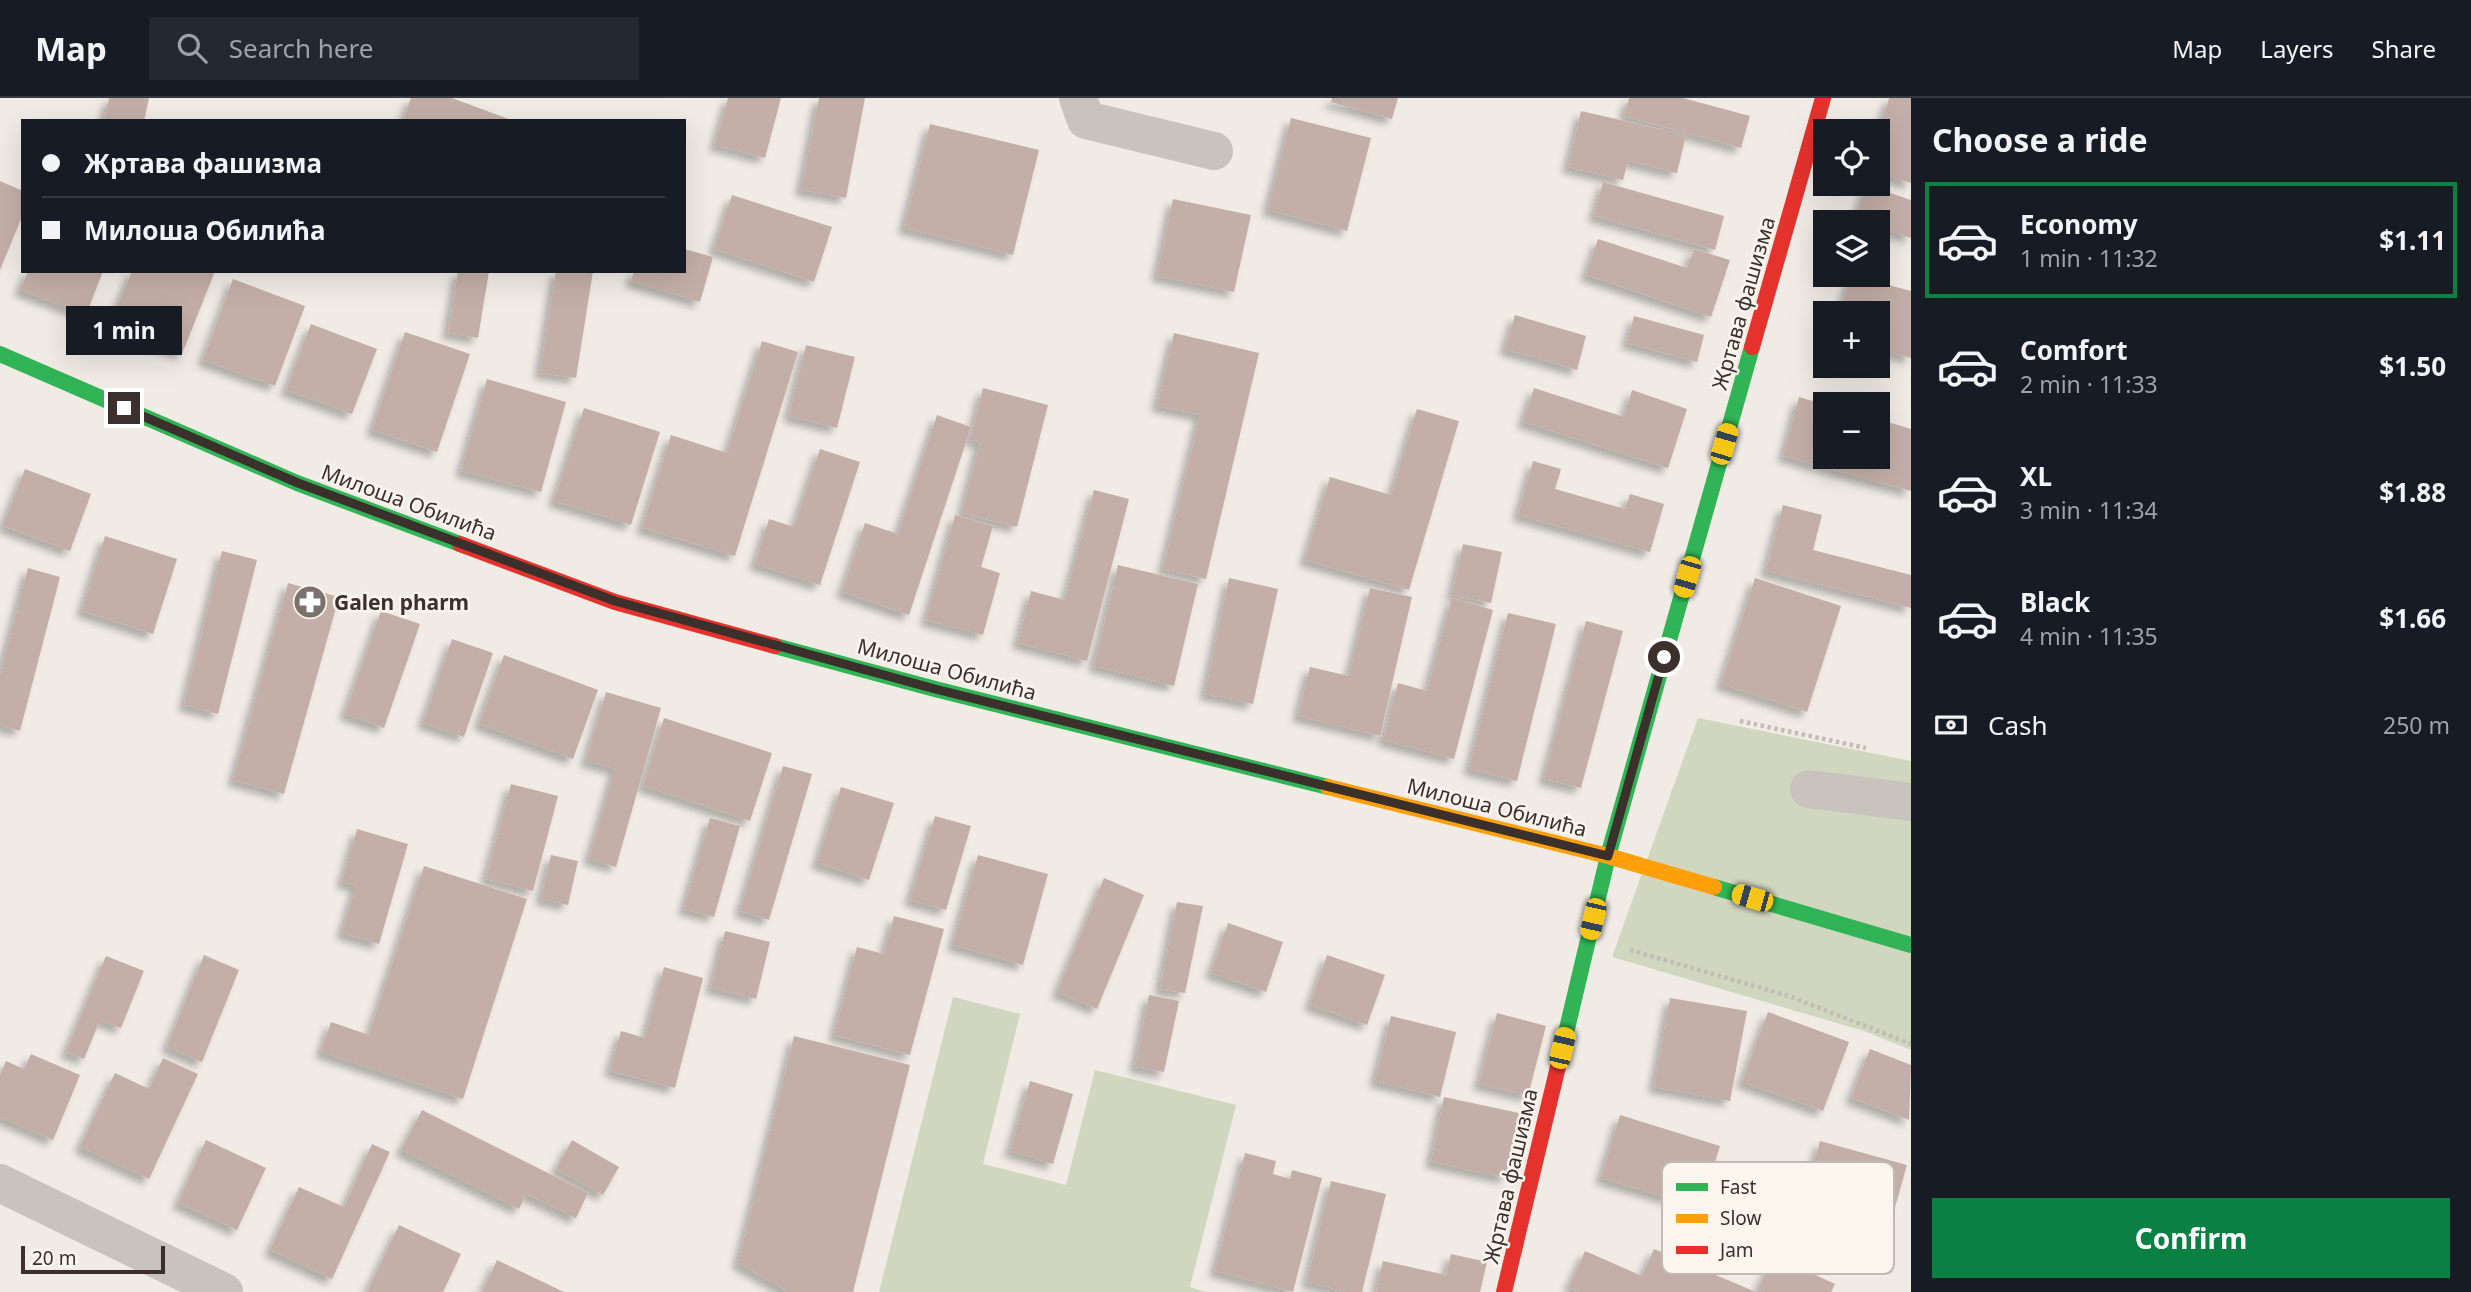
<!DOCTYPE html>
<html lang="en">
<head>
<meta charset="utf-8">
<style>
  body { margin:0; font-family:"Noto Sans",sans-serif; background:#242831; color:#f1f3f6; height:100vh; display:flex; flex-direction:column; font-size:26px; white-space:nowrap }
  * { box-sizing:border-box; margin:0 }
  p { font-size:23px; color:#9ea1a6 }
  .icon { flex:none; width:38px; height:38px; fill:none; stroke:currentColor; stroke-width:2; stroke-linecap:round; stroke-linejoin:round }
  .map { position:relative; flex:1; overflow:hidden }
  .panel { display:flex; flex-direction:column; background:#171b24; width:560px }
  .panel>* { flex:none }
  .guide { position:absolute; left:21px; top:21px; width:665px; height:154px; border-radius:0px; box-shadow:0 7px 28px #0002; display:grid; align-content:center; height:154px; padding:0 21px; background:#171b24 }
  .controls { position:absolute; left:1813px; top:21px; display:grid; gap:14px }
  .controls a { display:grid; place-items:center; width:77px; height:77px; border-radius:0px; background:#171b24; box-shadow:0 7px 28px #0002; font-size:35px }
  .scale { position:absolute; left:21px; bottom:18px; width:144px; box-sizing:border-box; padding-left:7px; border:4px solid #3b302b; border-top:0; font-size:19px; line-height:24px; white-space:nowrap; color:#3b302b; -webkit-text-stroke:5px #fbf5ee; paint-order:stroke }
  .end { position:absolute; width:32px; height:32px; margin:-16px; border:9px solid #3b302b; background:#fff; box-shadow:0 0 0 4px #fff }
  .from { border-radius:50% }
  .bubble { position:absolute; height:49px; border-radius:0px; background:#171b24; box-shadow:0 7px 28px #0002; font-size:23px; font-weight:700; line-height:49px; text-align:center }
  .car { position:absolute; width:21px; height:42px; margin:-21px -10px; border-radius:9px; box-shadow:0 0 5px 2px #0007; background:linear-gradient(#f5c518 24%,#345 0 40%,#f5c518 0 76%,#345 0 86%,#f5c518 0) }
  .guide b { display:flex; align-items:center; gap:24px; height:66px; font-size:26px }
  .guide b+b { border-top:2px solid #363941 }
  .guide i { width:18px; height:18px; background:#f1f3f6 }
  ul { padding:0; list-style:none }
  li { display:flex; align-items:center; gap:21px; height:116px; margin:0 14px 10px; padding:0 7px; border:4px solid transparent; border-radius:0px }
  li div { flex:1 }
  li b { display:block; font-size:26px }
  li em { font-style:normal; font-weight:700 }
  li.selected { border-color:#0b8043 }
  li>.icon { width:63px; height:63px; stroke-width:1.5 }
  h2 { padding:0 21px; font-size:32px; line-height:84px }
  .pay { display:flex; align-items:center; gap:18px; height:77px; padding:0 21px; font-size:26px }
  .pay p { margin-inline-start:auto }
  .primary-button { display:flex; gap:14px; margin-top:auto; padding:14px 21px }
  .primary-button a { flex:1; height:80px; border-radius:0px; background:#0b8043; color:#fff; font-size:28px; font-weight:700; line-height:80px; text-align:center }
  header { display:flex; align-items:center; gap:42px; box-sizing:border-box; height:98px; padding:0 35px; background:#171b24; border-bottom:2px solid #363941 }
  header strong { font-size:33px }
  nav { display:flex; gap:38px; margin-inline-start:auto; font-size:24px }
  .search { width:490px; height:63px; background:#242831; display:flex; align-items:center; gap:18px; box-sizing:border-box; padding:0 24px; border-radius:0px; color:#9ea1a6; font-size:26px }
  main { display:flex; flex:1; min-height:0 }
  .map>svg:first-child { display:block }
</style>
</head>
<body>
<header>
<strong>Map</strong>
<div class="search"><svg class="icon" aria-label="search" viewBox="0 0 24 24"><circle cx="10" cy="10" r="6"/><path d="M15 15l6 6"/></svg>Search here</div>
<nav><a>Map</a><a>Layers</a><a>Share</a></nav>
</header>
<main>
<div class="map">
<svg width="1911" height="1194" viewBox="0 0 1911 1194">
  <defs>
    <filter id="shadow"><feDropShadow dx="-6" dy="6" stdDeviation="3.5" flood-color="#0004"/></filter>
  </defs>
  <rect width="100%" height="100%" fill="#f0ebe5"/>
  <!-- green -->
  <g fill="#d1d6bf">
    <path d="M1698 620 1911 663V952L1864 933 1612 859Z"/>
    <path d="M953 899 1020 916 983 1066 1066 1087 1095 972 1236 1007 1190 1189 1206 1194H879Z"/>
  </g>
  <!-- building -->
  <g fill="#c3afa7" filter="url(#shadow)">
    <path d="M109 0H149L144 23H104Z"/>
    <path d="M411 0H452L514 23H410L404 20Z"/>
    <path d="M728 0H781L765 60 715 47Z"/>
    <path d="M819 0H865L846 100 801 92Z"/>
    <path d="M1332 0H1398L1392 21 1331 4Z"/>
    <path d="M1629 0H1683L1750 18 1741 50 1624 18Z"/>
    <path d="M1889 0H1911V85L1878 75V37Z"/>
    <path d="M1581 13 1686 37 1677 75 1628 63 1623 82 1568 69Z"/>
    <path d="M1291 20 1371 40 1347 133 1268 112Z"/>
    <path d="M930 26 1039 52 1013 157 904 130Z"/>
    <path d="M0 83 23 93V116L0 172Z"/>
    <path d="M1603 84 1724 118 1715 152 1594 118Z"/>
    <path d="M1867 87 1911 102V140L1878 129V124H1865L1855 121Z"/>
    <path d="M732 97 832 129 814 184 714 151Z"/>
    <path d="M1173 101 1251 117 1234 194 1157 178Z"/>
    <path d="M1598 141 1687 170 1694 151 1730 162 1711 219 1586 177Z"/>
    <path d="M684 151 713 159 700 204 631 183 634 173H684Z"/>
    <path d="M28 173H103L86 217 20 192Z"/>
    <path d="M132 173H215L182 256 110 227Z"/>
    <path d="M458 173H489L478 240 448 235Z"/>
    <path d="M556 173H593L576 280 540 275Z"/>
    <path d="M1851 177 1911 193V260L1878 251V215H1840Z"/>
    <path d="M233 181 305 208 275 288 203 262Z"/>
    <path d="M1515 217 1586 238 1577 272 1505 251Z"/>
    <path d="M1634 218 1704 237 1697 264 1627 245Z"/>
    <path d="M311 226 377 251 352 316 286 292Z"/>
    <path d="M405 234 470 256 437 354 372 332Z"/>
    <path d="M1174 235 1259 255 1206 481 1163 471 1200 317 1157 308Z"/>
    <path d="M762 243 798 254 735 458 642 430 671 337 727 355Z"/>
    <path d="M806 247 855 259 837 330 789 318Z"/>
    <path d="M487 281 566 304 541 394 461 373Z"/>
    <path d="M983 290 1048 307 1017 429 962 415 980 344 970 342Z"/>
    <path d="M1534 290 1624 319 1632 292 1687 311 1668 370 1523 324Z"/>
    <path d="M1799 299 1825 307V359H1878V321L1911 331V393L1783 358Z"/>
    <path d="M584 310 660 334 631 427 554 403Z"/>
    <path d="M1417 311 1459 323 1409 492 1305 462 1330 379 1391 397Z"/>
    <path d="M937 317 971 329 909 517 842 494 865 425 898 436Z"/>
    <path d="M820 351 860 364 820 487 755 466 769 421 794 429Z"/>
    <path d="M1533 363 1561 371 1555 391 1625 411 1630 396 1664 406 1650 454 1518 417Z"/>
    <path d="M25 371 91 396 70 453 3 428Z"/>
    <path d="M1094 392 1129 401 1087 563 1018 545 1031 493 1065 502Z"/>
    <path d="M1783 407 1822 417 1813 452 1911 477V510L1766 473Z"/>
    <path d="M955 417 993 428 981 469 1000 475 983 537 926 522Z"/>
    <path d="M105 438 177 461 153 536 82 513Z"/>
    <path d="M1463 446 1502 454 1491 505 1452 497Z"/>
    <path d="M222 453 257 462 218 616 184 607Z"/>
    <path d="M1118 467 1198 486 1174 588 1094 568Z"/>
    <path d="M28 470 60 479 20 633 0 627V577Z"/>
    <path d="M1229 480 1278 491 1253 606 1205 596Z"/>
    <path d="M1755 480 1841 508 1807 614 1721 586Z"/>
    <path d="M288 485 339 499 284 696 233 682Z"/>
    <path d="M1370 490 1412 499 1380 638 1298 618 1310 569 1349 578Z"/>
    <path d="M1452 500 1493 512 1454 661 1383 642 1398 585 1427 593Z"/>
    <path d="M381 513 420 526 384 630 345 616Z"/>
    <path d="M1508 515 1556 526 1517 683 1469 671Z"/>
    <path d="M1586 523 1623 533 1581 690 1544 681Z"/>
    <path d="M452 541 493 555 464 639 423 625Z"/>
    <path d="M504 557 598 592 573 661 479 626Z"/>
    <path d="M606 594 661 610 616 769 589 761 615 671 586 663Z"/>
    <path d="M664 620 772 655 750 723 643 688Z"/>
    <path d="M783 668 812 676 769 822 740 813Z"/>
    <path d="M511 686 558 698 533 793 486 781Z"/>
    <path d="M841 689 894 705 869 782 817 765Z"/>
    <path d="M935 718 971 728 946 812 910 802Z"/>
    <path d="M710 720 740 728 714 819 684 811Z"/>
    <path d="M357 731 408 746 379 846 342 835 356 788 342 784Z"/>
    <path d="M551 757 578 763 568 807 541 801Z"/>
    <path d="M978 757 1048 776 1023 867 953 847Z"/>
    <path d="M424 768 527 801 463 1001 321 954 331 924 369 937Z"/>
    <path d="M1104 780 1144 797 1097 911 1057 894Z"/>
    <path d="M1177 804 1203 808 1185 895 1160 891Z"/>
    <path d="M894 818 944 831 910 957 834 937 857 849 884 856Z"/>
    <path d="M1228 825 1283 844 1266 894 1211 875Z"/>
    <path d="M725 833 770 844 756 901 711 890Z"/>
    <path d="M204 857 239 872 202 964 167 949Z"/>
    <path d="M1327 857 1385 877 1367 927 1310 907Z"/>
    <path d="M106 858 144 873 121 930 100 922 84 961 66 954Z"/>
    <path d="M664 869 703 880 675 990 610 973 621 933 645 940Z"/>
    <path d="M1149 897 1179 903 1164 974 1135 969Z"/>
    <path d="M1670 900 1747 913 1730 1003 1654 989Z"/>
    <path d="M1768 914 1849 944 1823 1013 1742 984Z"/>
    <path d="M1497 915 1546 928 1528 998 1479 986Z"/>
    <path d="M1391 918 1456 934 1440 999 1375 983Z"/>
    <path d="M794 938 910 967 853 1194H789L738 1165Z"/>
    <path d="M1870 951 1911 967 1909 1022 1851 1000Z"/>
    <path d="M31 956 80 977 53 1042 0 1019V977L6 963 24 971Z"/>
    <path d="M163 960 198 976 149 1081 80 1049 115 975 149 991Z"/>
    <path d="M1030 983 1073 996 1053 1066 1010 1053Z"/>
    <path d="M1444 999 1519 1015 1506 1080 1431 1064Z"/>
    <path d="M422 1012 588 1095 576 1120 526 1096 519 1111 401 1052Z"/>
    <path d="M1620 1017 1720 1048 1701 1110 1601 1080Z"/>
    <path d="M206 1042 266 1070 237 1132 178 1105Z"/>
    <path d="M572 1042 619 1069 603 1097 556 1071Z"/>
    <path d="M1820 1043 1907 1067 1882 1155 1796 1132Z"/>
    <path d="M372 1046 390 1054 332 1181 270 1152 299 1089 344 1109Z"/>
    <path d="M1245 1055 1276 1063 1273 1076 1290 1081 1292 1072 1322 1080 1293 1194 1215 1173Z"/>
    <path d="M1331 1083 1386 1096 1362 1194H1347L1307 1184Z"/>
    <path d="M399 1127 461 1156 443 1194H367Z"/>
    <path d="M1654 1151 1756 1194H1580L1569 1189 1585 1153 1642 1178Z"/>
    <path d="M1451 1156 1487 1164 1480 1194H1376L1383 1163 1446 1177Z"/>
    <path d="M1774 1158 1835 1186 1831 1194H1765L1758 1191Z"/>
    <path d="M497 1162 564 1194H482Z"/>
  </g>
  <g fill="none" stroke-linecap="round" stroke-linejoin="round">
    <!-- path -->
    <g stroke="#c2bbb6" stroke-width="4.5" stroke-dasharray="3.5 3.5" stroke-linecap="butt">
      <path d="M1740 623 1866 650"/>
      <path d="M1630 852 1789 898 1911 946"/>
    </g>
    <!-- street -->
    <g stroke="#c9c3be" stroke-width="38">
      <path d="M1078 0 1086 22 1214 53"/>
      <path d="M1809 691 1911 704"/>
      <path d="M0 1085 224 1194"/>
    </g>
    <!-- fast -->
    <g stroke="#30b455" stroke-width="16">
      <path d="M0 256 297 385 460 446"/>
      <path d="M775 548 935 591 1328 689"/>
      <path d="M1714 789 1911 847"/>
      <path d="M1561 956 1608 758 1752 249"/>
    </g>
    <!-- slow -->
    <path stroke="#ff9f0a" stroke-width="16" d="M1328 689 1608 758 1714 789"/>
    <!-- jam -->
    <g stroke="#e5322d" stroke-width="16">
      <path d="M1752 249 1823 0"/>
      <path d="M460 446 615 504 775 548"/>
      <path d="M1504 1194 1561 956"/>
    </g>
  </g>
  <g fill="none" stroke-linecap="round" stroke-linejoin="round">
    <!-- route -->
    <path stroke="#3b302b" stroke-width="9" d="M124 310 298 385 615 503 935 591 1608 758 1664 559"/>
  </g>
  <!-- icons -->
  <defs>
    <symbol id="pharmacy-disc" viewBox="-11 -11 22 22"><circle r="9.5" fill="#7a716c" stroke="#fbf5ee"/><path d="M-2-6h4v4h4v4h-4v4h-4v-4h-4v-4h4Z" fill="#fff"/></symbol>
  </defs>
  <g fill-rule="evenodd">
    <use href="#pharmacy-disc" x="291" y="485" width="38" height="38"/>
  </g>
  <g text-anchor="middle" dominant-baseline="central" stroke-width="5" stroke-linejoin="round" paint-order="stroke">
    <!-- street labels -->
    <g font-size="21" fill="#3b302b" stroke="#fbf5ee">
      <text transform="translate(1743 205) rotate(-74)">Жртава фашизма</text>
      <text transform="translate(409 404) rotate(20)">Милоша Обилића</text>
      <text transform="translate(947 571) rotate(15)">Милоша Обилића</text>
      <text transform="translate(1497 709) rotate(14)">Милоша Обилића</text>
      <text transform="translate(1510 1078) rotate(-77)">Жртава фашизма</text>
    </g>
    <!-- poi labels -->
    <g font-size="21" font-weight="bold" fill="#3b302b" stroke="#fbf5ee" text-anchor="start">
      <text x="334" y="504">Galen pharm</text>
    </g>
  </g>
  <!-- legend -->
  <rect x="1662" y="1064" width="232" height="112" rx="10" fill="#fbf5ee" stroke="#c1bab4" stroke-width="2"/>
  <rect x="1676" y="1085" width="32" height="8" fill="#30b455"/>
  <rect x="1676" y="1116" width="32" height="9" fill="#ff9f0a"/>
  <rect x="1676" y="1148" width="32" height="8" fill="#e5322d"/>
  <g font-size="19" fill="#3b302b">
    <text x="1720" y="1096">Fast</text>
    <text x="1720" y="1127">Slow</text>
    <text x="1720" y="1159">Jam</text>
  </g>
</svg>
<div class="controls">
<a><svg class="icon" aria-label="locate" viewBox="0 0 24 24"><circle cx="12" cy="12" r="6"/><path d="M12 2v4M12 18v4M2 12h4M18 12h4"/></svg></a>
<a><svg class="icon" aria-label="layers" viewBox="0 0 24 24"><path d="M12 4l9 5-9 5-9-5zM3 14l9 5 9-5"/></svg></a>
<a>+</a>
<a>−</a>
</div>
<div class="scale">20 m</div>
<i class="end from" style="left:1664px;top:559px"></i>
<i class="end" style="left:124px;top:310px"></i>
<div class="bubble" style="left:66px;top:208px;width:116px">1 min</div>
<i class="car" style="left:1724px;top:346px;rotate:16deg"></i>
<i class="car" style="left:1687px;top:479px;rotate:196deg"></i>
<i class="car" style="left:1752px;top:800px;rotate:286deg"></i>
<i class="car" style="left:1593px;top:821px;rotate:193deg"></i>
<i class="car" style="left:1562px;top:950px;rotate:13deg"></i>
<div class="guide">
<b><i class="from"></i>Жртава фашизма</b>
<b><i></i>Милоша Обилића</b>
</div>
</div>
<section class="panel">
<h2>Choose a ride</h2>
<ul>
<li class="selected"><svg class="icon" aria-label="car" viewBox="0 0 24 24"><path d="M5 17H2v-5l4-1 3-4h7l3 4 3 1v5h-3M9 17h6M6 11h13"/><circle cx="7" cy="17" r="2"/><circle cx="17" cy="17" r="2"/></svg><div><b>Economy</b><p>1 min · 11:32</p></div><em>$1.11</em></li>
<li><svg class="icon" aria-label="car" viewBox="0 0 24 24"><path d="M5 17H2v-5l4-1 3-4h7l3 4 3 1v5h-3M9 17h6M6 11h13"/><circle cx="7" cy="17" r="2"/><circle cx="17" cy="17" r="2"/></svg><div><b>Comfort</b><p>2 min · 11:33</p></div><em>$1.50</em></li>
<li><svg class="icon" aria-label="car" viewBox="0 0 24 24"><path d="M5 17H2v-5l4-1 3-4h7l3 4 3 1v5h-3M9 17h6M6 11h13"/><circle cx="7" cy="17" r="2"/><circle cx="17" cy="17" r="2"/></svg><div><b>XL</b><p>3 min · 11:34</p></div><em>$1.88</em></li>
<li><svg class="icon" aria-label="car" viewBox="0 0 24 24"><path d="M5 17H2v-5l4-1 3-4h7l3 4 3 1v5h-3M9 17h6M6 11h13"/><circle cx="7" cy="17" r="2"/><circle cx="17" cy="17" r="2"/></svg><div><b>Black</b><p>4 min · 11:35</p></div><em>$1.66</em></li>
</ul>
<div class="pay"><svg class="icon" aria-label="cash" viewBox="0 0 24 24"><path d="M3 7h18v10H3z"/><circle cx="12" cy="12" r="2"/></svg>Cash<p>250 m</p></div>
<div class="primary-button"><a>Confirm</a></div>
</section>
</main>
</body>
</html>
